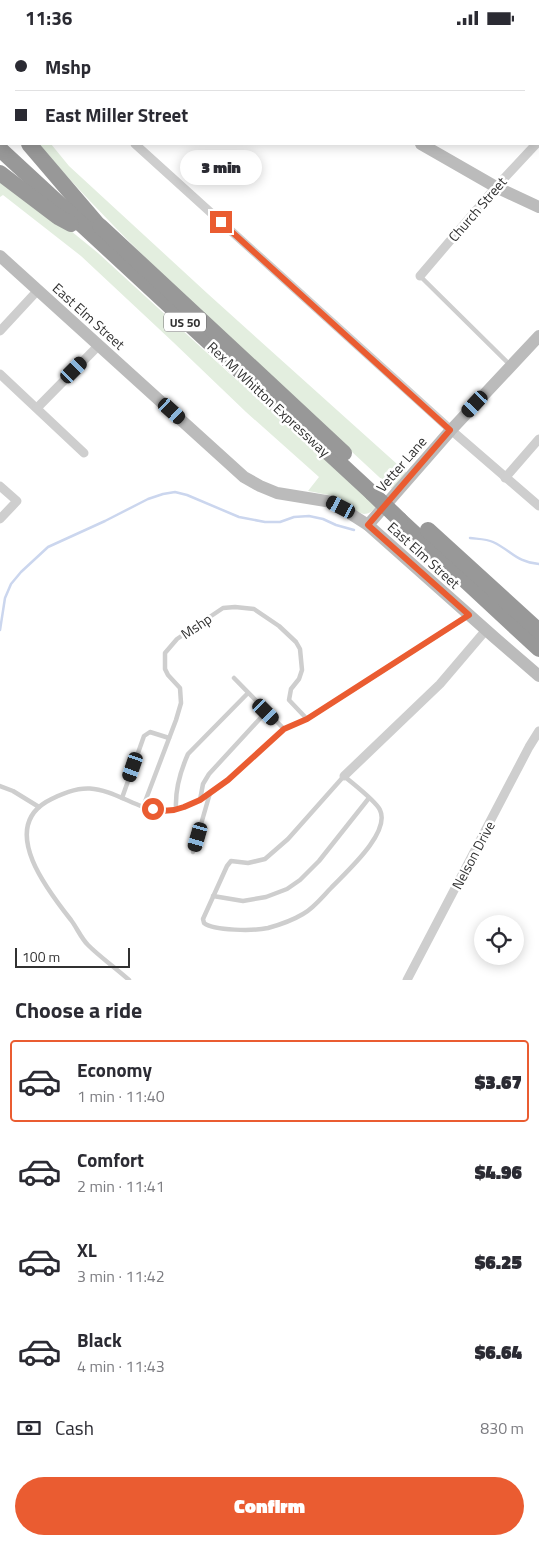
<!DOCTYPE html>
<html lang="en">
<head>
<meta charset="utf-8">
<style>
  body { margin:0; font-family:"Titillium Web",sans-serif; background:#f2f2f3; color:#2b2b33; height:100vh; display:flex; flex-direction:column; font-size:19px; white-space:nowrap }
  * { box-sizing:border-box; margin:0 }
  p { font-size:16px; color:#7c7c81 }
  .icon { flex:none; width:28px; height:28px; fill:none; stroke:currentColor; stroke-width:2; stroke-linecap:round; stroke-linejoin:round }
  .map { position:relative; height:945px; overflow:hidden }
  .sheet { display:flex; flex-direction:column; background:#fff; flex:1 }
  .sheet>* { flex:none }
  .banner { position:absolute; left:0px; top:0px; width:540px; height:110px; box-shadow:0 2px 12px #0003; display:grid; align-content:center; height:110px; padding:0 15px; background:#fff }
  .fabs { position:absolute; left:474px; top:880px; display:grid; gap:10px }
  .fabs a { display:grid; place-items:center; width:50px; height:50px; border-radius:50%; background:#fff; box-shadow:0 2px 12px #0003; font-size:25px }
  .scale { position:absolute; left:15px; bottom:12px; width:115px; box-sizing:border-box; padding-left:5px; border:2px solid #313131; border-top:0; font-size:14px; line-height:18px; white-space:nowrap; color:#313131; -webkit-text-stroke:4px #fff; paint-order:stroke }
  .end { position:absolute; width:22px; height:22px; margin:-11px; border:6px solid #ea5c31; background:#fff; box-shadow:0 0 0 2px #fff }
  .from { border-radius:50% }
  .bubble { position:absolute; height:35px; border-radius:18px; background:#fff; box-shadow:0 2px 12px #0003; font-size:16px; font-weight:800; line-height:35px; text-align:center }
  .car { position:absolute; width:15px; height:30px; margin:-15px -8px; border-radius:6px; box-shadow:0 0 4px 1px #0007; background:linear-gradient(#222 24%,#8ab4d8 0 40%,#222 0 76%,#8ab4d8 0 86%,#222 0) }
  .banner b { display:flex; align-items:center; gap:18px; height:48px; font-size:19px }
  .banner b+b { border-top:1px solid #e1e1e2 }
  .banner i { width:12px; height:12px; background:#2b2b33 }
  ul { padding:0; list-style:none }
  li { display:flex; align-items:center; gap:15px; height:82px; margin:0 10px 8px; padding:0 5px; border:2px solid transparent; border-radius:5px }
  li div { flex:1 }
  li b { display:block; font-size:19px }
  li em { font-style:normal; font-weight:800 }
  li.active { border-color:#ea5c31 }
  li>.icon { width:45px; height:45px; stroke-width:1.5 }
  h2 { padding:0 15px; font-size:22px; line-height:60px }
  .pay { display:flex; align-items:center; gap:12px; height:55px; padding:0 15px; font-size:19px }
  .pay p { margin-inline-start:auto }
  .button { display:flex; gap:10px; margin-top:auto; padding:10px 15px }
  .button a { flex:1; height:58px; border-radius:30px; background:#ea5c31; color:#fff; font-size:20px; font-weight:800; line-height:58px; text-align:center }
  .status { display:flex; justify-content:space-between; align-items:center; height:35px; padding:0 25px; background:#fff; direction:ltr }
  .status svg { height:14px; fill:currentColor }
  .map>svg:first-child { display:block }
</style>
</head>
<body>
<div class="status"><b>11:36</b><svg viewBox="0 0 49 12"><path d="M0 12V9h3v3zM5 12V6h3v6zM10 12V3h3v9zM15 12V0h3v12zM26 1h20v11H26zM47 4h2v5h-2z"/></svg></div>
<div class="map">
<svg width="539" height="945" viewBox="0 0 539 945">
  <rect width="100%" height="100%" fill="#fff"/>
  <!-- green -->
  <g fill="#e3eedf">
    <path d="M38 109H51L69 131 208 259 407 438 392 454C271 342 147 233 38 109Z"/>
    <path d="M0 142 44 174 98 218 229 338 273 375 377 471C373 475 370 479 364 479 356 478 344 466 336 462 327 459 317 458 308 456L319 442 246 377 173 307 81 221 3 160 0 162Z"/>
  </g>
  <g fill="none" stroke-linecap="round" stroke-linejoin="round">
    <!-- stream -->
    <g stroke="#cbd6ee" stroke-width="2.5">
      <path d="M470 503C478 504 487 504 493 507 512 516 516 527 539 529"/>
      <path d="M0 595 5 563 11 549 21 537 48 512 105 486 148 464 163 459 175 457 187 460 239 482 265 487H280L294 482 309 481 323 484 336 490 354 495"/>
    </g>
    <!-- lane -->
    <g stroke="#cecece" stroke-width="4.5">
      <path d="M441 0 443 1"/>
      <path d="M38 1 39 0"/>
      <path d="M420 241 510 330"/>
      <path d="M234 643 284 694"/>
      <path d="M344 741C352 748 376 766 380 775 391 798 345 838 331 853 323 861 314 873 303 879 293 885 279 890 268 893 254 896 214 896 204 888L203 884 227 831 231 826 248 828 265 824 288 804Z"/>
      <path d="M0 751 13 756 39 772"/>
      <path d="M122 763 144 701 150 697 169 703"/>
      <path d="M200 765 203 749 209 739 266 677"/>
      <path d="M143 772 161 776 174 775 184 772 200 765 228 745 284 694 307 684 468 581"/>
      <path d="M176 774C175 755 180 737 188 719L248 658"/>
      <path d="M193 817 210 758"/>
      <path d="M213 861 243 866 266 862 287 854 300 845 319 826 369 763"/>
      <path d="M129 945C116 933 101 923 88 910 81 903 77 893 71 885 48 856 0 795 46 767 89 743 102 755 143 772L176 685 181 668 180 653 168 640 165 634V618L177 604 223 573 235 572 254 574 279 591 296 607 300 614 302 635 299 644 291 654 289 665 307 684"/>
    </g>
    <!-- street -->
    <g stroke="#cecece" stroke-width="9">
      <path d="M15 0 16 1"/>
      <path d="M378 1 380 0"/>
      <path d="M135 109 451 395 539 471"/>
      <path d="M420 241 496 152 536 109"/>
      <path d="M0 296 38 255"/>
      <path d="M0 339 84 418"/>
      <path d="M37 373 99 310"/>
      <path d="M505 443 539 404"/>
      <path d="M0 451 17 466 0 484"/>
      <path d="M344 741 440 649 486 595"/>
      <path d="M407 945 529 712 539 696"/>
    </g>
    <!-- secondary -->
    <g stroke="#bbb" stroke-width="12">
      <path d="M281 0 283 1"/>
      <path d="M537 0 539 1"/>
      <path d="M421 109 496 152 539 172"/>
      <path d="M0 221 244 442 260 451 277 458 332 467 368 490 494 602 539 641"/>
      <path d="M368 490 451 395 539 301"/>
    </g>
    <!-- highway -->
    <g stroke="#989898" stroke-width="16">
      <path d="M0 74 1 76"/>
      <path d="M0 100 1 101"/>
      <path d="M29 109 99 191"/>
      <path d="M0 114 372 458"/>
      <path d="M0 138 58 182 71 189"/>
      <path d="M100 191 344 418"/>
      <path d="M400 485 539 614"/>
      <path d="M428 495 539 596"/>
    </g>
    <!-- highway-bridge -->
    <path stroke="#989898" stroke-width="16" d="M372 458 400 485"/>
  </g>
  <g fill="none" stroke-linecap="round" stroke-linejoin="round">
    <!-- route -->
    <path stroke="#ea5c31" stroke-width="6" d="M153 774 161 776 174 775 184 772 200 765 228 745 284 694 307 684 469 580 368 490 450 395 221 187"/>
  </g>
  <g text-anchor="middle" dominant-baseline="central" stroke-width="5" stroke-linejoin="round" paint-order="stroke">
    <!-- shield labels -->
    <rect fill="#fff" stroke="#6f6f6f" stroke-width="1" x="164" y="277.5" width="42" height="19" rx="4"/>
    <g font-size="12" font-weight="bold" fill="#313131">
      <text x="185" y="287">US 50</text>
    </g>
    <!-- street labels -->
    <g font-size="14" fill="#313131" stroke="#fff">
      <text transform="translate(477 174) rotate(-49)">Church Street</text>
      <text transform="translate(89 281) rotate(42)">East Elm Street</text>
      <text transform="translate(269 364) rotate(43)">Rex M Whitton Expressway</text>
      <text transform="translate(401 429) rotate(-49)">Vetter Lane</text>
      <text transform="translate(424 520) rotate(42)">East Elm Street</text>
      <text transform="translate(196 591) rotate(-34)">Mshp</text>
      <text transform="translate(473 820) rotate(-62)">Nelson Drive</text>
    </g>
  </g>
</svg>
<div class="fabs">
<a><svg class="icon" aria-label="locate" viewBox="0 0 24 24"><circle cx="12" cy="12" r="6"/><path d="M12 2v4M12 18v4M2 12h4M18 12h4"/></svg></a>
</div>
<div class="scale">100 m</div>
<i class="end from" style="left:153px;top:774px"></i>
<i class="end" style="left:221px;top:187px"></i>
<div class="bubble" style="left:180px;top:115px;width:82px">3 min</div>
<i class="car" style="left:74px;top:335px;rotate:45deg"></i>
<i class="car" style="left:475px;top:369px;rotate:223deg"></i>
<i class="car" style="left:172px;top:376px;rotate:132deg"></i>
<i class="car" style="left:341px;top:472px;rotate:297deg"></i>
<i class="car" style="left:266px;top:677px;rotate:135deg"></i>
<i class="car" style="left:133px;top:732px;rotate:199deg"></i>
<i class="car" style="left:198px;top:802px;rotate:196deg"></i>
<div class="banner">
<b><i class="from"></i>Mshp</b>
<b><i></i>East Miller Street</b>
</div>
</div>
<section class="sheet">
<h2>Choose a ride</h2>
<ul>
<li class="active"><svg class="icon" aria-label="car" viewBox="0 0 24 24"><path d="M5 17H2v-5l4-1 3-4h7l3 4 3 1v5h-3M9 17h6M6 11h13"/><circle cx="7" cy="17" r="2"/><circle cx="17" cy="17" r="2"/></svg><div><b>Economy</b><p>1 min · 11:40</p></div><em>$3.67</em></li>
<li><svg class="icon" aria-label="car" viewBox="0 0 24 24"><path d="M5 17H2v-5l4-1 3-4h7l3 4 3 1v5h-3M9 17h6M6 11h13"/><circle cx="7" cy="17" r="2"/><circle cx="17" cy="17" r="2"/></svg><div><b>Comfort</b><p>2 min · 11:41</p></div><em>$4.96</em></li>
<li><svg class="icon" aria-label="car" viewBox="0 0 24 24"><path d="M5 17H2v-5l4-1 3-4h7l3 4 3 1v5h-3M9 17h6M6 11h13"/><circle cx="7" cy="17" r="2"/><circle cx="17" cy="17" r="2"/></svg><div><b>XL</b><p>3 min · 11:42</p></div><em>$6.25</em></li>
<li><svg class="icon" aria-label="car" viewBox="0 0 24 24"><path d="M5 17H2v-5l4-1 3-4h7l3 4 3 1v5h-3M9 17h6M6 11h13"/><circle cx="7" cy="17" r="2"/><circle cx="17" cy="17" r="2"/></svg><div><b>Black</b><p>4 min · 11:43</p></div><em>$6.64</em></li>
</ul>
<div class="pay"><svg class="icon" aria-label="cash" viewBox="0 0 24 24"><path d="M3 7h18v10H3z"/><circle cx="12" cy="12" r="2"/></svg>Cash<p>830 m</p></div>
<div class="button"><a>Confirm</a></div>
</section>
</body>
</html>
